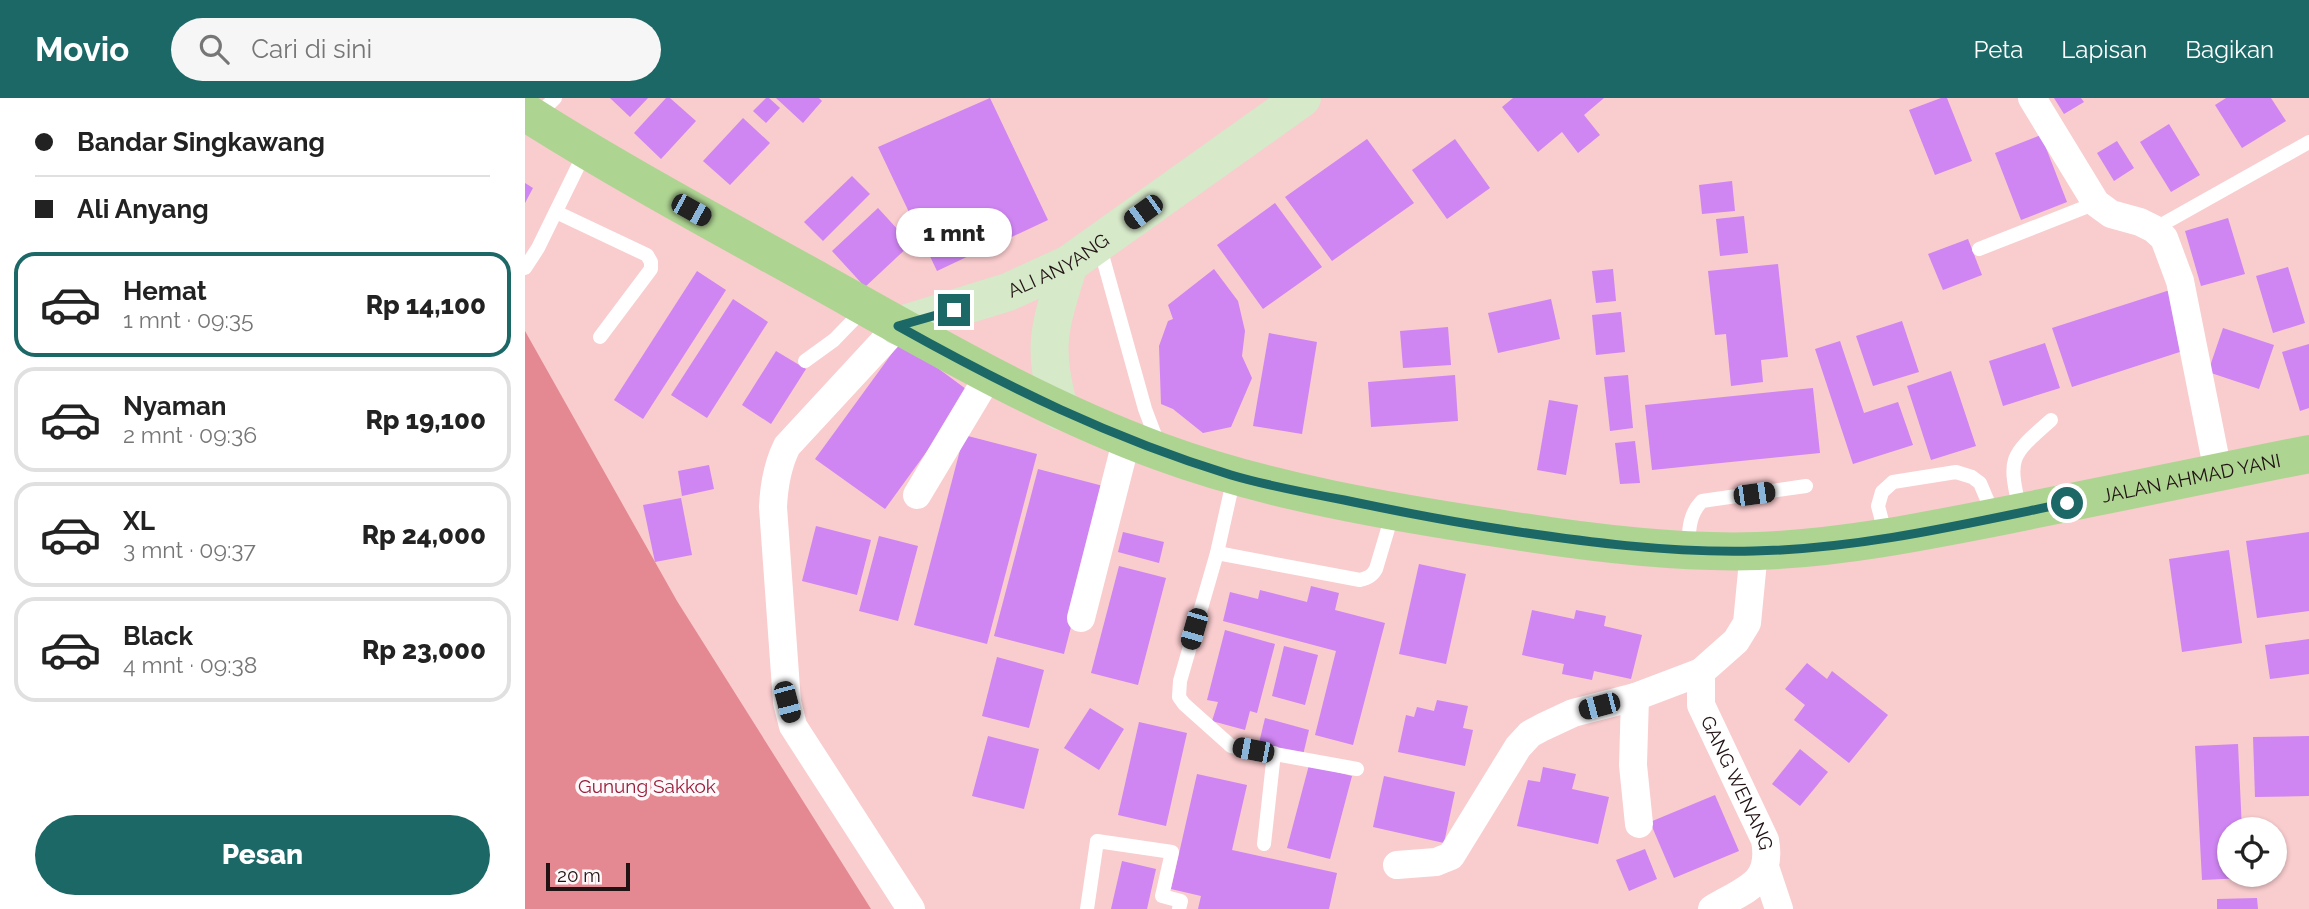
<!DOCTYPE html>
<html lang="id">
<head>
<meta charset="utf-8">
<style>
  body { margin:0; font-family:Raleway,sans-serif; background:#f6f6f6; color:#222; height:100vh; display:flex; flex-direction:column; font-size:26px; white-space:nowrap }
  * { box-sizing:border-box; margin:0 }
  p { font-size:23px; color:#767676 }
  .icon { flex:none; width:38px; height:38px; fill:none; stroke:currentColor; stroke-width:2; stroke-linecap:round; stroke-linejoin:round }
  .map { position:relative; flex:1; overflow:hidden }
  .side { display:flex; flex-direction:column; background:#fff; width:525px }
  .side>* { flex:none }
  .top-card { display:grid; align-content:center; height:154px; padding:0 35px; background:#fff }
  .fabs { position:absolute; left:1692px; top:719px; display:grid; gap:14px }
  .fabs a { display:grid; place-items:center; width:70px; height:70px; border-radius:50%; background:#fff; box-shadow:0 2px 5px #0004; font-size:35px }
  .scale { position:absolute; left:21px; bottom:18px; width:84px; box-sizing:border-box; padding-left:7px; border:4px solid #211213; border-top:0; font-size:19px; line-height:24px; white-space:nowrap; color:#211213; -webkit-text-stroke:5px #fdf8f9; paint-order:stroke }
  .end { position:absolute; width:32px; height:32px; margin:-16px; border:9px solid #1b6867; background:#fff; box-shadow:0 0 0 4px #fff }
  .from { border-radius:50% }
  .bubble { position:absolute; height:49px; border-radius:24px; background:#fff; box-shadow:0 2px 5px #0004; font-size:23px; font-weight:800; line-height:49px; text-align:center }
  .car { position:absolute; width:21px; height:42px; margin:-21px -10px; border-radius:9px; box-shadow:0 0 5px 2px #0007; background:linear-gradient(#222 24%,#8ab4d8 0 40%,#222 0 76%,#8ab4d8 0 86%,#222 0) }
  .top-card b { display:flex; align-items:center; gap:24px; height:66px; font-size:26px }
  .top-card b+b { border-top:2px solid #e0e0e0 }
  .top-card i { width:18px; height:18px; background:#222 }
  ul { padding:0; list-style:none }
  li { display:flex; align-items:center; gap:21px; height:105px; margin:0 14px 10px; padding:0 21px; border:4px solid #e0e0e0; border-radius:21px }
  li div { flex:1 }
  li b { display:block; font-size:26px }
  li em { font-style:normal; font-weight:800 }
  li.current { border-color:#1b6867 }
  li>.icon { width:63px; height:63px; stroke-width:1.5 }
  .primary-button { display:flex; gap:14px; margin-top:auto; padding:14px 35px }
  .primary-button a { flex:1; height:80px; border-radius:42px; background:#1b6867; color:#fff; font-size:28px; font-weight:800; line-height:80px; text-align:center }
  header { display:flex; align-items:center; gap:42px; box-sizing:border-box; height:98px; padding:0 35px; background:#1b6867; color:#fff }
  header strong { font-size:33px }
  nav { display:flex; gap:38px; margin-inline-start:auto; font-size:24px }
  .search { width:490px; height:63px; background:#f6f6f6; display:flex; align-items:center; gap:18px; box-sizing:border-box; padding:0 24px; border-radius:38px; color:#767676; font-size:26px }
  main { display:flex; flex:1; min-height:0 }
  .map>svg:first-child { display:block }
</style>
</head>
<body>
<header>
<strong>Movio</strong>
<div class="search"><svg class="icon" aria-label="search" viewBox="0 0 24 24"><circle cx="10" cy="10" r="6"/><path d="M15 15l6 6"/></svg>Cari di sini</div>
<nav><a>Peta</a><a>Lapisan</a><a>Bagikan</a></nav>
</header>
<main>
<section class="side">
<div class="top-card">
<b><i class="from"></i>Bandar Singkawang</b>
<b><i></i>Ali Anyang</b>
</div>
<ul>
<li class="current"><svg class="icon" aria-label="car" viewBox="0 0 24 24"><path d="M5 17H2v-5l4-1 3-4h7l3 4 3 1v5h-3M9 17h6M6 11h13"/><circle cx="7" cy="17" r="2"/><circle cx="17" cy="17" r="2"/></svg><div><b>Hemat</b><p>1 mnt · 09:35</p></div><em>Rp 14,100</em></li>
<li><svg class="icon" aria-label="car" viewBox="0 0 24 24"><path d="M5 17H2v-5l4-1 3-4h7l3 4 3 1v5h-3M9 17h6M6 11h13"/><circle cx="7" cy="17" r="2"/><circle cx="17" cy="17" r="2"/></svg><div><b>Nyaman</b><p>2 mnt · 09:36</p></div><em>Rp 19,100</em></li>
<li><svg class="icon" aria-label="car" viewBox="0 0 24 24"><path d="M5 17H2v-5l4-1 3-4h7l3 4 3 1v5h-3M9 17h6M6 11h13"/><circle cx="7" cy="17" r="2"/><circle cx="17" cy="17" r="2"/></svg><div><b>XL</b><p>3 mnt · 09:37</p></div><em>Rp 24,000</em></li>
<li><svg class="icon" aria-label="car" viewBox="0 0 24 24"><path d="M5 17H2v-5l4-1 3-4h7l3 4 3 1v5h-3M9 17h6M6 11h13"/><circle cx="7" cy="17" r="2"/><circle cx="17" cy="17" r="2"/></svg><div><b>Black</b><p>4 mnt · 09:38</p></div><em>Rp 23,000</em></li>
</ul>
<div class="primary-button"><a>Pesan</a></div>
</section>
<div class="map">
<svg width="1784" height="811" viewBox="0 0 1784 811">
  <rect width="100%" height="100%" fill="#f9ccce"/>
  <!-- green -->
  <path fill="#e48891" d="M0 233 152 503 346 811H0Z"/>
  <!-- building -->
  <g fill="#cf85f2">
    <path d="M85 0H123L105 19Z"/>
    <path d="M141 0H145L171 23 136 61 109 35Z"/>
    <path d="M241 0H244L255 10 241 25 228 13Z"/>
    <path d="M251 0H294L297 3 278 25Z"/>
    <path d="M465 0 523 122 450 156 442 140 448 156 412 173 353 49Z"/>
    <path d="M988 0H1079L1059 17 1075 37 1053 55 1037 34 1013 54 977 9Z"/>
    <path d="M1416 0H1422L1447 63 1410 77 1384 12Z"/>
    <path d="M1529 0H1556L1559 4 1539 16Z"/>
    <path d="M1701 0H1746L1761 23 1717 50 1690 7Z"/>
    <path d="M218 20 245 45 205 87 178 63Z"/>
    <path d="M1644 26 1675 77 1646 94 1615 44Z"/>
    <path d="M1516 37 1542 104 1496 122 1470 55Z"/>
    <path d="M842 41 889 105 807 163 760 99Z"/>
    <path d="M930 41 965 90 922 121 887 72Z"/>
    <path d="M1592 43 1609 70 1589 83 1572 55Z"/>
    <path d="M327 78 345 96 298 143 279 124Z"/>
    <path d="M1207 83 1210 113 1177 116 1174 87Z"/>
    <path d="M0 85 8 90 0 105Z"/>
    <path d="M750 105 797 169 738 211 692 147Z"/>
    <path d="M353 110 386 146 340 189 307 153Z"/>
    <path d="M1219 118 1223 155 1195 158 1191 121Z"/>
    <path d="M1703 120 1720 176 1676 188 1660 133Z"/>
    <path d="M1443 141 1457 177 1418 192 1403 156Z"/>
    <path d="M1253 166 1263 259 1236 262 1238 284 1206 288 1201 236 1190 237 1183 173Z"/>
    <path d="M1763 169 1780 225 1748 235 1731 178Z"/>
    <path d="M689 171 713 203 720 233 717 258 727 280 706 329 678 335 648 311 636 306 634 248 643 223 648 221 643 207Z"/>
    <path d="M1088 171 1091 203 1071 205 1067 173Z"/>
    <path d="M172 173 201 192 118 321 89 302Z"/>
    <path d="M1645 192 1664 251 1547 289 1527 230Z"/>
    <path d="M208 201 243 224 182 320 146 297Z"/>
    <path d="M1026 201 1035 241 973 255 963 215Z"/>
    <path d="M1096 214 1100 254 1071 257 1067 217Z"/>
    <path d="M1377 223 1394 274 1348 288 1331 238Z"/>
    <path d="M923 229 926 267 878 270 875 233Z"/>
    <path d="M1698 230 1749 247 1734 291 1683 274Z"/>
    <path d="M744 235 792 244 777 336 728 328Z"/>
    <path d="M376 243 445 294 360 411 290 361Z"/>
    <path d="M1315 243 1339 315 1373 304 1388 347 1328 366 1290 251Z"/>
    <path d="M1520 245 1535 290 1478 308 1464 263Z"/>
    <path d="M1784 246V310L1775 313 1757 254Z"/>
    <path d="M251 253 281 271 246 326 217 307Z"/>
    <path d="M1426 273 1451 348 1406 362 1382 288Z"/>
    <path d="M930 277 933 323 846 329 843 284Z"/>
    <path d="M1103 277 1108 330 1085 333 1079 279Z"/>
    <path d="M1288 290 1295 355 1127 372 1120 307Z"/>
    <path d="M1024 302 1053 307 1041 377 1012 372Z"/>
    <path d="M439 337 512 356 462 546 389 527Z"/>
    <path d="M1110 343 1115 385 1095 386 1090 345Z"/>
    <path d="M184 367 189 391 157 398 153 373Z"/>
    <path d="M513 371 582 389 539 556 469 538Z"/>
    <path d="M156 400 167 457 130 464 118 407Z"/>
    <path d="M291 428 346 442 332 497 277 483Z"/>
    <path d="M598 434 639 444 634 465 593 454Z"/>
    <path d="M1784 434V513L1732 520 1721 443Z"/>
    <path d="M354 438 393 448 373 523 334 513Z"/>
    <path d="M1704 452 1717 545 1657 554 1644 461Z"/>
    <path d="M894 466 941 476 921 566 874 556Z"/>
    <path d="M594 468 641 480 613 587 566 575Z"/>
    <path d="M786 488 814 495 810 512 860 525 828 647 790 637 811 553 698 523 705 494 733 501 735 492 782 504Z"/>
    <path d="M1007 512 1049 521 1051 512 1081 518 1079 528 1117 537 1106 581 1069 573 1067 582 1037 576 1039 566 997 557Z"/>
    <path d="M700 532 750 546 732 615 725 613 720 632 687 623 693 604 682 602Z"/>
    <path d="M1784 541V576L1745 581 1740 547Z"/>
    <path d="M759 548 793 557 780 607 747 598Z"/>
    <path d="M472 559 519 572 504 630 457 618Z"/>
    <path d="M1282 565 1302 581 1307 573 1363 617 1324 665 1269 622 1280 607 1260 591Z"/>
    <path d="M912 602 943 608 938 630 948 632 940 668 873 654 881 617 889 619 892 609 909 613Z"/>
    <path d="M565 610 599 631 574 672 539 650Z"/>
    <path d="M740 620 784 632 778 657 734 645Z"/>
    <path d="M614 624 662 635 641 728 593 717Z"/>
    <path d="M463 638 514 651 499 711 447 698Z"/>
    <path d="M1784 638V698L1730 699 1728 639Z"/>
    <path d="M1713 646 1717 732H1704V777H1719V780L1677 782 1670 648Z"/>
    <path d="M1275 651 1303 674 1275 708 1247 686Z"/>
    <path d="M784 667 827 678 805 761 762 750Z"/>
    <path d="M1018 669 1051 676 1047 691 1084 699 1073 746 992 728 1003 682 1015 684Z"/>
    <path d="M672 676 722 687 707 752 812 775 804 811H673L676 798 646 791Z"/>
    <path d="M859 678 930 694 919 745 848 729Z"/>
    <path d="M1190 697 1214 753 1149 780 1125 724Z"/>
    <path d="M1120 751 1132 781 1104 793 1091 762Z"/>
    <path d="M597 763 631 771 622 811H586Z"/>
    <path d="M1732 800 1733 811H1692V801Z"/>
  </g>
  <g fill="none" stroke-linecap="round" stroke-linejoin="round">
    <!-- lane -->
    <g stroke="#fff" stroke-width="14">
      <path d="M11 19 30 0"/>
      <path d="M31 114 122 157 126 164V171L75 239"/>
      <path d="M1629 131 1784 44"/>
      <path d="M574 146 620 311 634 348"/>
      <path d="M1454 151 1571 105"/>
      <path d="M0 170 13 150 61 52"/>
      <path d="M280 263 309 242 339 211"/>
      <path d="M709 379 692 455 655 583 654 599 659 606 706 648 832 671"/>
      <path d="M1495 413C1483 359 1484 359 1526 322"/>
      <path d="M1361 438 1353 408 1357 394 1368 384 1431 374 1447 379 1455 385 1469 418"/>
      <path d="M1163 449C1164 432 1164 416 1177 403L1281 388"/>
      <path d="M692 455 835 482C843 480 847 478 851 471L868 414"/>
      <path d="M739 746 749 655"/>
      <path d="M562 811 572 743 647 754 637 798 656 803 654 811"/>
    </g>
    <!-- street -->
    <g stroke="#fff" stroke-width="28">
      <path d="M1507 0 1571 105 1586 116 1615 124 1629 131 1639 140 1655 183 1693 374"/>
      <path d="M373 228 262 348C252 368 249 387 248 409L262 604 268 628 386 811"/>
      <path d="M392 397 464 277"/>
      <path d="M556 520 602 340"/>
      <path id="s1" d="M1176 574V607L1240 742C1248 786 1220 791 1187 811"/>
      <path d="M1110 599 1108 667 1114 726"/>
      <path d="M872 767 911 764 926 758 993 649 1005 636 1018 629 1048 615 1110 599 1176 574 1211 543 1222 525 1229 453"/>
      <path d="M1241 772 1254 811"/>
    </g>
    <!-- secondary -->
    <g stroke="#d6e9c9" stroke-width="38">
      <path id="s2" d="M373 228 483 194 544 166 777 0"/>
      <path d="M535 313C516 248 525 228 544 166"/>
    </g>
    <!-- primary -->
    <path stroke="#aed492" stroke-width="38" id="s3" d="M0 14C96 75 197 129 296 184 407 246 516 310 636 354 742 393 865 414 978 431 1058 444 1151 456 1233 453 1315 450 1396 434 1477 418 1579 398 1682 376 1784 356"/>
  </g>
  <g fill="none" stroke-linecap="round" stroke-linejoin="round">
    <!-- route -->
    <path stroke="#1b6867" stroke-width="9" d="M429 212 373 228C482 289 586 340 706 377 743 388 781 395 819 402 871 413 922 423 975 431 1058 444 1145 455 1229 453 1334 451 1440 426 1542 405"/>
  </g>
  <g text-anchor="middle" dominant-baseline="central" stroke-width="7" stroke-linejoin="round" paint-order="stroke">
    <!-- street labels -->
    <g font-size="19" fill="#211213" stroke="#fdf8f9">
      <text stroke="none"><textPath href="#s2" startOffset="172">ALI ANYANG</textPath></text>
      <text stroke="none"><textPath href="#s3" startOffset="1769">JALAN AHMAD YANI</textPath></text>
      <text stroke="none"><textPath href="#s1" startOffset="119">GANG WENANG</textPath></text>
    </g>
    <!-- park labels -->
    <g font-size="19" fill="#981b38" stroke="#fdf8f9">
      <text x="122" y="688">Gunung Sakkok</text>
    </g>
  </g>
</svg>
<div class="fabs">
<a><svg class="icon" aria-label="locate" viewBox="0 0 24 24"><circle cx="12" cy="12" r="6"/><path d="M12 2v4M12 18v4M2 12h4M18 12h4"/></svg></a>
</div>
<div class="scale">20 m</div>
<i class="end from" style="left:1542px;top:405px"></i>
<i class="end" style="left:429px;top:212px"></i>
<div class="bubble" style="left:371px;top:110px;width:116px">1 mnt</div>
<i class="car" style="left:166px;top:112px;rotate:119deg"></i>
<i class="car" style="left:618px;top:114px;rotate:234deg"></i>
<i class="car" style="left:1229px;top:396px;rotate:82deg"></i>
<i class="car" style="left:669px;top:531px;rotate:196deg"></i>
<i class="car" style="left:262px;top:604px;rotate:165deg"></i>
<i class="car" style="left:1074px;top:608px;rotate:255deg"></i>
<i class="car" style="left:728px;top:652px;rotate:281deg"></i>
</div>
</main>
</body>
</html>
